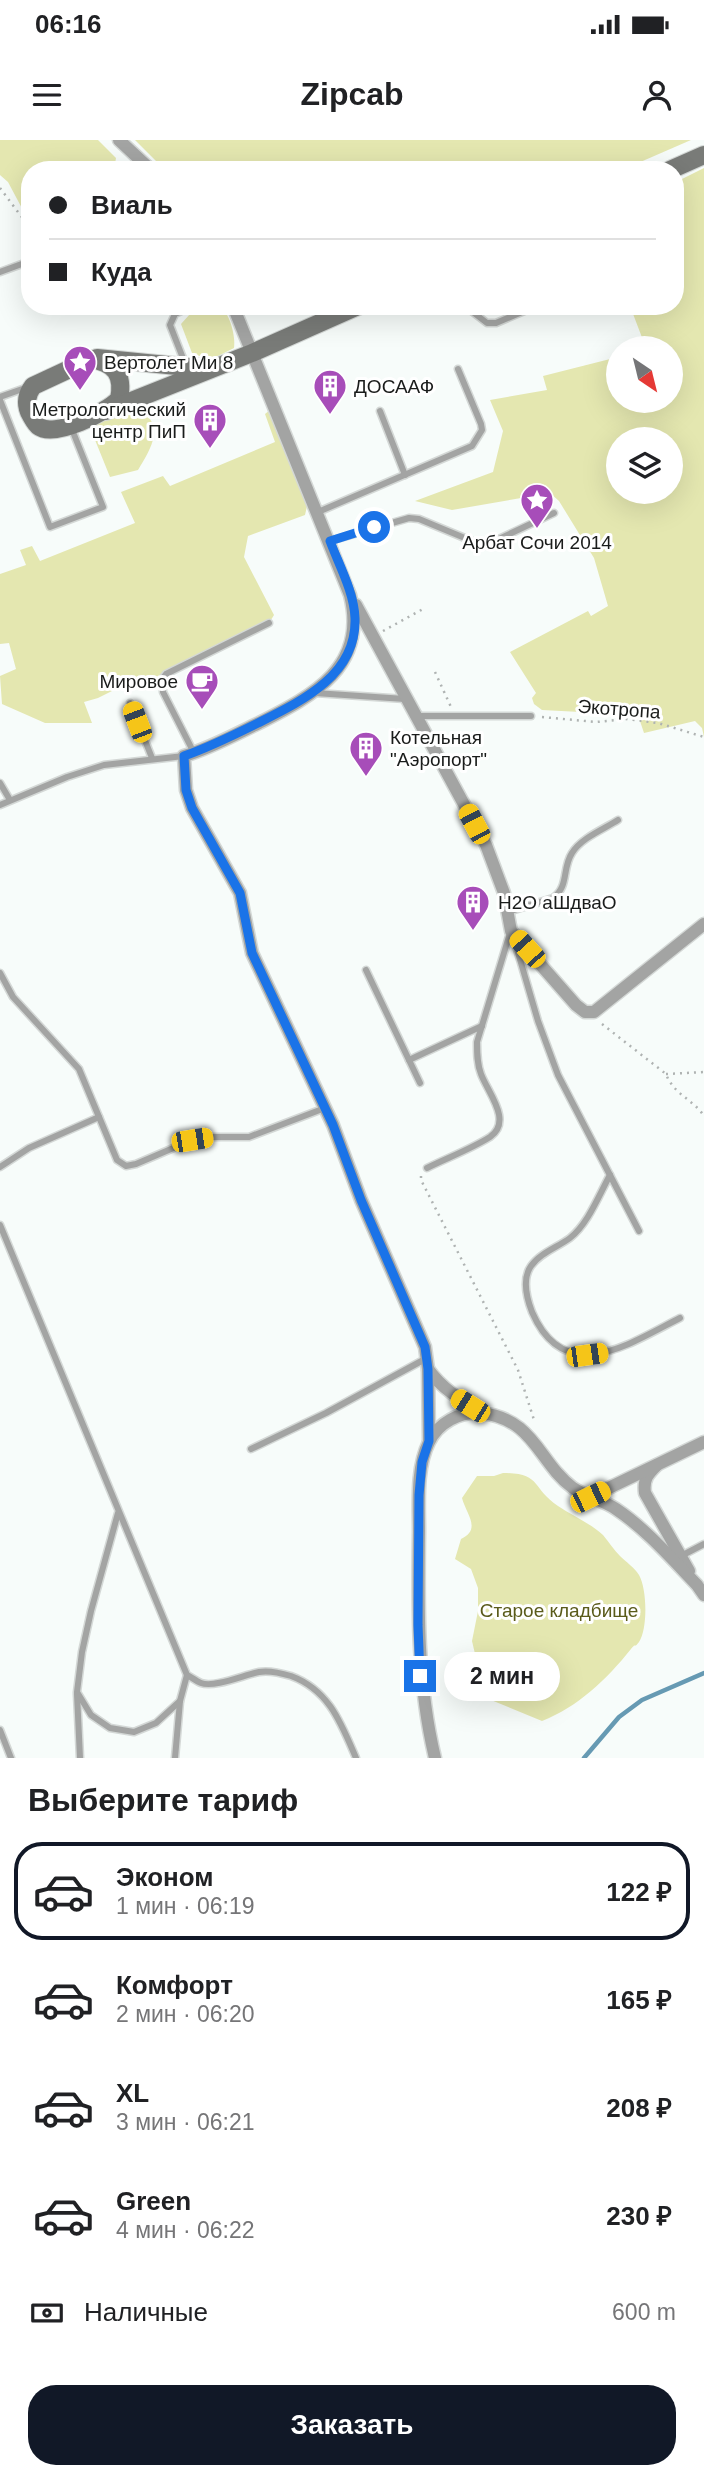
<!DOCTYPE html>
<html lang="ru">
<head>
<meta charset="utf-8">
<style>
  body { margin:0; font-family:Helvetica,sans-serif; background:#f2f2f2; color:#202124; height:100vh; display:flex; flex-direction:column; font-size:26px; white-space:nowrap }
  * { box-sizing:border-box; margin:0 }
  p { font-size:23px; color:#757577 }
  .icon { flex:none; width:38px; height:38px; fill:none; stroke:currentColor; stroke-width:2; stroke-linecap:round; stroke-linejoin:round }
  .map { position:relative; height:1618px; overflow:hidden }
  .sheet { display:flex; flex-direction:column; background:#fff; flex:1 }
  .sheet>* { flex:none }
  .guide { position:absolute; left:21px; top:21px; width:663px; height:154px; border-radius:28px; box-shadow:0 7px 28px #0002; display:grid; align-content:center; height:154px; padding:0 28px; background:#fff }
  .needle { width:46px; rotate:145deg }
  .buttons { position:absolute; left:606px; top:196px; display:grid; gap:14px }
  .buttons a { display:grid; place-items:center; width:77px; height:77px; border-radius:50%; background:#fff; box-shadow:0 7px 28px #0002; font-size:35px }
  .end { position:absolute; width:32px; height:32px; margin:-16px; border:9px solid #1a73e8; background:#fff; box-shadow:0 0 0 4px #fff }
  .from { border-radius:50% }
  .bubble { position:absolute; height:49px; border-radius:24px; background:#fff; box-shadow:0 7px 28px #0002; font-size:23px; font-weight:800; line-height:49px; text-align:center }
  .car { position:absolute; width:21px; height:42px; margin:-21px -10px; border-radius:9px; box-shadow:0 0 5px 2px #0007; background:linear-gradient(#f5c518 24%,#345 0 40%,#f5c518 0 76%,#345 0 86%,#f5c518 0) }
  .guide b { display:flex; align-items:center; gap:24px; height:66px; font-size:26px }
  .guide b+b { border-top:2px solid #e0e0e0 }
  .guide i { width:18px; height:18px; background:#202124 }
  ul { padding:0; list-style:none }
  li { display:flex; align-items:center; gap:21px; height:98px; margin:0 14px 10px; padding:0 14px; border:4px solid transparent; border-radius:28px }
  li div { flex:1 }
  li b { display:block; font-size:26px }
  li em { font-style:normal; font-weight:800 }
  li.current { border-color:#111827 }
  li>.icon { width:63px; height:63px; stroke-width:1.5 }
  h2 { padding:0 28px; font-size:32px; line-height:84px }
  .pay { display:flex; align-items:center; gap:18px; height:77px; padding:0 28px; font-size:26px }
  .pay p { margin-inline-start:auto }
  .primary-button { display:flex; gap:14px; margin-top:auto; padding:14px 28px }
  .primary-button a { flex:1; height:80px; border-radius:28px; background:#111827; color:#fff; font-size:28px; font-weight:800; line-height:80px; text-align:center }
  .status { display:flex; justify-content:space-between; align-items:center; height:49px; padding:0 35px; background:#fff; direction:ltr }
  .status svg { height:19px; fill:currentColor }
  header { display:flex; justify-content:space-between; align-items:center; height:91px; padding:0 28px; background:#fff; font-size:32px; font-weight:800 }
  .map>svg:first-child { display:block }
</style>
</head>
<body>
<div class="status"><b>06:16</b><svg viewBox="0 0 49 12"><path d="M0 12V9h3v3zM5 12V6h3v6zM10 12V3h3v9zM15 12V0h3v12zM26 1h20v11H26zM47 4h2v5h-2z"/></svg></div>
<header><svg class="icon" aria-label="menu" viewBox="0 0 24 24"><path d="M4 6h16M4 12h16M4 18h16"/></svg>Zipcab<svg class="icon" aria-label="person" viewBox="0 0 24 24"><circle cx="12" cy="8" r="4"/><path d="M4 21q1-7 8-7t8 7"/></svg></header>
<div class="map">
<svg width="704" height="1618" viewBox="0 0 704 1618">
  <rect width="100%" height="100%" fill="#f7fcfa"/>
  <!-- green -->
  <g fill="#e4e7b0" fill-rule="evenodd">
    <path d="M0 0H98L116 18 114 30H30V77L25 74 8 42 0 35Z"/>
    <path d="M135 0H691L622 30H165Z"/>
    <path d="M704 28V597L702 588 695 581 644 593 638 575 542 570 534 564 532 558 536 553 510 512 588 471 591 476 608 466 594 418 559 361 550 353 452 370 415 361 493 332 503 291 490 260 547 250 543 236 618 217V261H670V208H646L630 166H676V42ZM618 299H670V352H618Z"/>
    <path d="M209 166C212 166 218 166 221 168 230 173 236 198 234 208L210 220 192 213 181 184 190 174Z"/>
    <path d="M278 166H315L294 175H286Z"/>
    <path d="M137 267C166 285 152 307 138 330L110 337 91 290 99 282Z"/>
    <path d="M270 270 308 362 305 375 248 396 244 417 274 475 269 483 148 542 144 535 98 558 84 562 92 583H45L2 564 0 536 16 529 9 503 0 504V434L26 425 20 410 32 406 40 421 135 383 121 352 163 336 170 346 275 302 265 274Z"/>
    <path d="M503 1333C542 1333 531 1348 558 1366 573 1376 590 1383 603 1395 609 1402 614 1410 620 1416 626 1422 635 1428 639 1435 647 1449 648 1488 639 1502 633 1510 637 1501 631 1509 607 1539 578 1567 542 1581L491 1560 482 1544 472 1501 478 1471V1448L471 1429 455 1419 461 1399C482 1389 466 1374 462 1358L477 1336H494Z"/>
  </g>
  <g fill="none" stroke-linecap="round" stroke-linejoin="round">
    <!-- stream -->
    <path stroke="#669ab3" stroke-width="4.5" d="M584 1618 619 1577 642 1560 704 1533"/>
    <defs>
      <g id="service">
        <path d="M0 132 30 121"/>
        <path d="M465 166 487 183H496L536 166"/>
        <path d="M186 226 170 185 175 174 192 166"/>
        <path d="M0 257 28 247"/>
        <path d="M0 260 50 387 103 367 71 287"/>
        <path d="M380 271 405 335"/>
        <path d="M318 372 472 306 482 290 481 284 458 229"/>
        <path d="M330 401 409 378 419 379 484 406 554 373"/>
        <path d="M315 553 405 559"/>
        <path d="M130 563 152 618"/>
        <path d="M417 576H531"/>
        <path d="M194 613 163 552 162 539 166 534 269 483"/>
        <path d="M0 643 10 660"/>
        <path d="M0 665 67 637 104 625 184 616"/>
        <path d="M508 772 553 758C569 747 562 728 572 713 581 698 604 689 618 680"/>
        <path d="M514 799 538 881 558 935 639 1091"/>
        <path d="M366 830 420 943"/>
        <path d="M0 833 13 857 79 929 117 1020 126 1026 136 1024 192 1000 211 997H249L325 968"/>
        <path d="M409 920 482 886"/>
        <path d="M0 1027 29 1008 99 977"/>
        <path d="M427 1028C447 1018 471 1009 490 997 513 981 488 953 481 934 477 924 477 913 477 902L510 793"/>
        <path d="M610 1035C599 1055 588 1084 570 1098 558 1107 540 1113 531 1126 522 1139 527 1159 532 1172 565 1248 629 1204 680 1178"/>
        <path d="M0 1085 187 1535C191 1537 196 1541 201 1543 214 1548 244 1535 259 1532 269 1530 281 1533 291 1536 329 1550 341 1583 356 1618"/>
        <path d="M251 1309 326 1273 427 1218"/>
        <path d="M118 1373 91 1471 82 1512 77 1552 91 1575 110 1588 134 1592 156 1583 180 1561 187 1535"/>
        <path d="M681 1416 704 1404"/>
        <path d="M77 1554 80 1618"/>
        <path d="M0 1590 11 1618"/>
        <path d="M175 1618 180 1561"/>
      </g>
      <g id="minor">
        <path d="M119 0 151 30"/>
        <path d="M233 166 350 455C368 527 314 555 259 583 234 595 211 608 184 616L186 650 192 668 240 753 252 813 333 985 361 1060 425 1207 428 1229 429 1301"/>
        <path d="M356 465 486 705 504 753 511 791 576 865 585 872H594L704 784"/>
        <path d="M428 1229C442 1249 461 1260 481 1272"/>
        <path d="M657 1325C648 1334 643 1339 645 1353L689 1431"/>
        <path d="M590 1357 704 1302"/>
        <path d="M435 1618C417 1543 418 1468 419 1391 419 1363 416 1328 429 1302 438 1283 460 1271 481 1273 535 1279 538 1322 573 1348 586 1357 603 1360 616 1369 646 1389 672 1419 697 1445L704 1455"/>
      </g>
      <g id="secondary">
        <path d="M670 30 704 15"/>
        <path d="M97 218 187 227H208"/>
        <path d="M91 219C115 223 124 235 119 259 107 272 54 299 38 286 35 283 31 276 29 272 25 262 27 254 33 246Z"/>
        <path d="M106 271 252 213 358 166"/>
      </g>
    </defs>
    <!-- service casing -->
    <use href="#service" stroke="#d4d8d6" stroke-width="9"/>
    <!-- minor casing -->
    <use href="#minor" stroke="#d4d8d6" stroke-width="15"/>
    <!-- secondary casing -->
    <use href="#secondary" stroke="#d4d8d6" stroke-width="20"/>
    <!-- path -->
    <g stroke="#afb3b2" stroke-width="2.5" stroke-dasharray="2 5" stroke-linecap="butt">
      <path d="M0 48 30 88"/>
      <path d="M383 491 423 469"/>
      <path d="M435 532 451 567"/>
      <path d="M542 577 596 582 627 579 658 583 704 597"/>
      <path d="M602 884 666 934C674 955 693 959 704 976"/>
      <path d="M666 934 704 932"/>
      <path d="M421 1036V1040L518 1230 535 1283"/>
    </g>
    <!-- service -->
    <use href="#service" stroke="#a3a4a3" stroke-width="6"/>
    <!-- minor -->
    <use href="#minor" stroke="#a3a4a3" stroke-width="12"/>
    <!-- secondary -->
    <use href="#secondary" stroke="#797b78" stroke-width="18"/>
  </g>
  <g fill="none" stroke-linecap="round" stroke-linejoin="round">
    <!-- route -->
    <path stroke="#1a73e8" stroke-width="9" d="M374 387 330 401C339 425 354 452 355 478 357 535 302 561 258 583 234 595 210 607 184 616L186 650 192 668 240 753 252 813 333 985 361 1060 425 1207 428 1229 429 1301 422 1322 419 1355 418 1485 420 1536"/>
  </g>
  <!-- icons -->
  <defs>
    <symbol id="sight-pin" viewBox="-11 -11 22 30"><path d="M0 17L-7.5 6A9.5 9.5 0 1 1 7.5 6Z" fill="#a74db9" stroke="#fff"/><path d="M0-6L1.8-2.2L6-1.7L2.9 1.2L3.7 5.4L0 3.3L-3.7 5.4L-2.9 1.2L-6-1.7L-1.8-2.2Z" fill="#fff"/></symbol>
    <symbol id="building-pin" viewBox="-11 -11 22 30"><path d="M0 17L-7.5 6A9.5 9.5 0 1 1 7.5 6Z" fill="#a74db9" stroke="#fff"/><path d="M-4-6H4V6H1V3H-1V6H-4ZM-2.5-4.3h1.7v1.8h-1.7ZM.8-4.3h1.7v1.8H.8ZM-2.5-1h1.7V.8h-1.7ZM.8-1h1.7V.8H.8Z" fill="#fff"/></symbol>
    <symbol id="cafe-pin" viewBox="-11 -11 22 30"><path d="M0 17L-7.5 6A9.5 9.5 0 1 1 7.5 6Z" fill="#a74db9" stroke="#fff"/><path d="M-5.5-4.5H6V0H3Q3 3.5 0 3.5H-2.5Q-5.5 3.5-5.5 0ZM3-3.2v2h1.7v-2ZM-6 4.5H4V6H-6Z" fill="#fff"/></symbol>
  </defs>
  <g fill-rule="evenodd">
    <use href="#sight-pin" x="61" y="203" width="38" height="52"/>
    <use href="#building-pin" x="311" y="227" width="38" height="52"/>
    <use href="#building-pin" x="191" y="261" width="38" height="52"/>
    <use href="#sight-pin" x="518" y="341" width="38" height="52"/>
    <use href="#cafe-pin" x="183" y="522" width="38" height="52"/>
    <use href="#building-pin" x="347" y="589" width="38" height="52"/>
    <use href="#building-pin" x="454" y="743" width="38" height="52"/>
  </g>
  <g text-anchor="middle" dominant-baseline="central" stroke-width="6" stroke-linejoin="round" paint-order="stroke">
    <!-- poi labels -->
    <g font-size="19" fill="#1a1c1b" stroke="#fff" text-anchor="start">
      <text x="104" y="222">Вертолет Ми 8</text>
      <text x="354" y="246">ДОСААФ</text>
      <text x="186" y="269" text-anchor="end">Метрологический<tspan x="186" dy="22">центр ПиП</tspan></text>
      <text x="537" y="402" text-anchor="middle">Арбат Сочи 2014</text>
      <text x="178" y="541" text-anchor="end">Мировое</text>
      <text x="390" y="597">Котельная<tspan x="390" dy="22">"Аэропорт"</tspan></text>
      <text x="498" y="762">H2O аШдваО</text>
    </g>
    <!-- street labels -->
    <g font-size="19" fill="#1a1c1b" stroke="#fff">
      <text transform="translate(619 569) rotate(4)">Экотропа</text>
    </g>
    <!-- park labels -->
    <g font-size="19" fill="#5a5b1b" stroke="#fff">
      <text x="559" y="1470">Старое кладбище</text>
    </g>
  </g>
</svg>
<div class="buttons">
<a><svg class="needle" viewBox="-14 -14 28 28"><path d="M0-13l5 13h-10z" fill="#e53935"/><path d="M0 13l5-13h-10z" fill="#757577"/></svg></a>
<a><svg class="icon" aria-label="layers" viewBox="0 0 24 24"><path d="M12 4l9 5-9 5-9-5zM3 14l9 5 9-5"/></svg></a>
</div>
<i class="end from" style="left:374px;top:387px"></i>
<i class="end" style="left:420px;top:1536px"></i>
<div class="bubble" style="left:444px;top:1512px;width:116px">2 мин</div>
<i class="car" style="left:137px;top:582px;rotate:339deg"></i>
<i class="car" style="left:474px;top:684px;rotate:332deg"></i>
<i class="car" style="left:527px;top:809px;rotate:318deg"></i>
<i class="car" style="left:192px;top:1000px;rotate:81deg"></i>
<i class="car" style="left:587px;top:1215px;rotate:82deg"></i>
<i class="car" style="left:470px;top:1266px;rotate:302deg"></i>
<i class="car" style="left:590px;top:1357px;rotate:64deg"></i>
<div class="guide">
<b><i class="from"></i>Виаль</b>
<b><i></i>Куда</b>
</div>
</div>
<section class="sheet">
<h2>Выберите тариф</h2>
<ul>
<li class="current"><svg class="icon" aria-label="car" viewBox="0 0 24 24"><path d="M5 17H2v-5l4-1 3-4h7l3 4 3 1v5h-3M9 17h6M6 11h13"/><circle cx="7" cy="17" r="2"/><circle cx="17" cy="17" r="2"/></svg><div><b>Эконом</b><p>1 мин · 06:19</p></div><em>122 ₽</em></li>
<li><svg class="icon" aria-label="car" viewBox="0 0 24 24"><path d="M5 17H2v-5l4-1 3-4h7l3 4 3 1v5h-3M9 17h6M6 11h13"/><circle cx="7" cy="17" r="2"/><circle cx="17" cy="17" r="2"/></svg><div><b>Комфорт</b><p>2 мин · 06:20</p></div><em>165 ₽</em></li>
<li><svg class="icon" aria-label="car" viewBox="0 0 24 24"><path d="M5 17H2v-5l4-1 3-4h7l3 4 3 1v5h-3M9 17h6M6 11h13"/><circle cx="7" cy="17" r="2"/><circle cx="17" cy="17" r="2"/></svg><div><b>XL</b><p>3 мин · 06:21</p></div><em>208 ₽</em></li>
<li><svg class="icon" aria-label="car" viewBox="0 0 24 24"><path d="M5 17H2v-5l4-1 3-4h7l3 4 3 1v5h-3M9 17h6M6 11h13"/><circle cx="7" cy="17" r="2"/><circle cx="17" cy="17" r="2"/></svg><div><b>Green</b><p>4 мин · 06:22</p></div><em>230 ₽</em></li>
</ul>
<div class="pay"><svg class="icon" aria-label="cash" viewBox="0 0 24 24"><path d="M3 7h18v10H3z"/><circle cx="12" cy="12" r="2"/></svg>Наличные<p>600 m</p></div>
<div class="primary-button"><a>Заказать</a></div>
</section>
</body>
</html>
